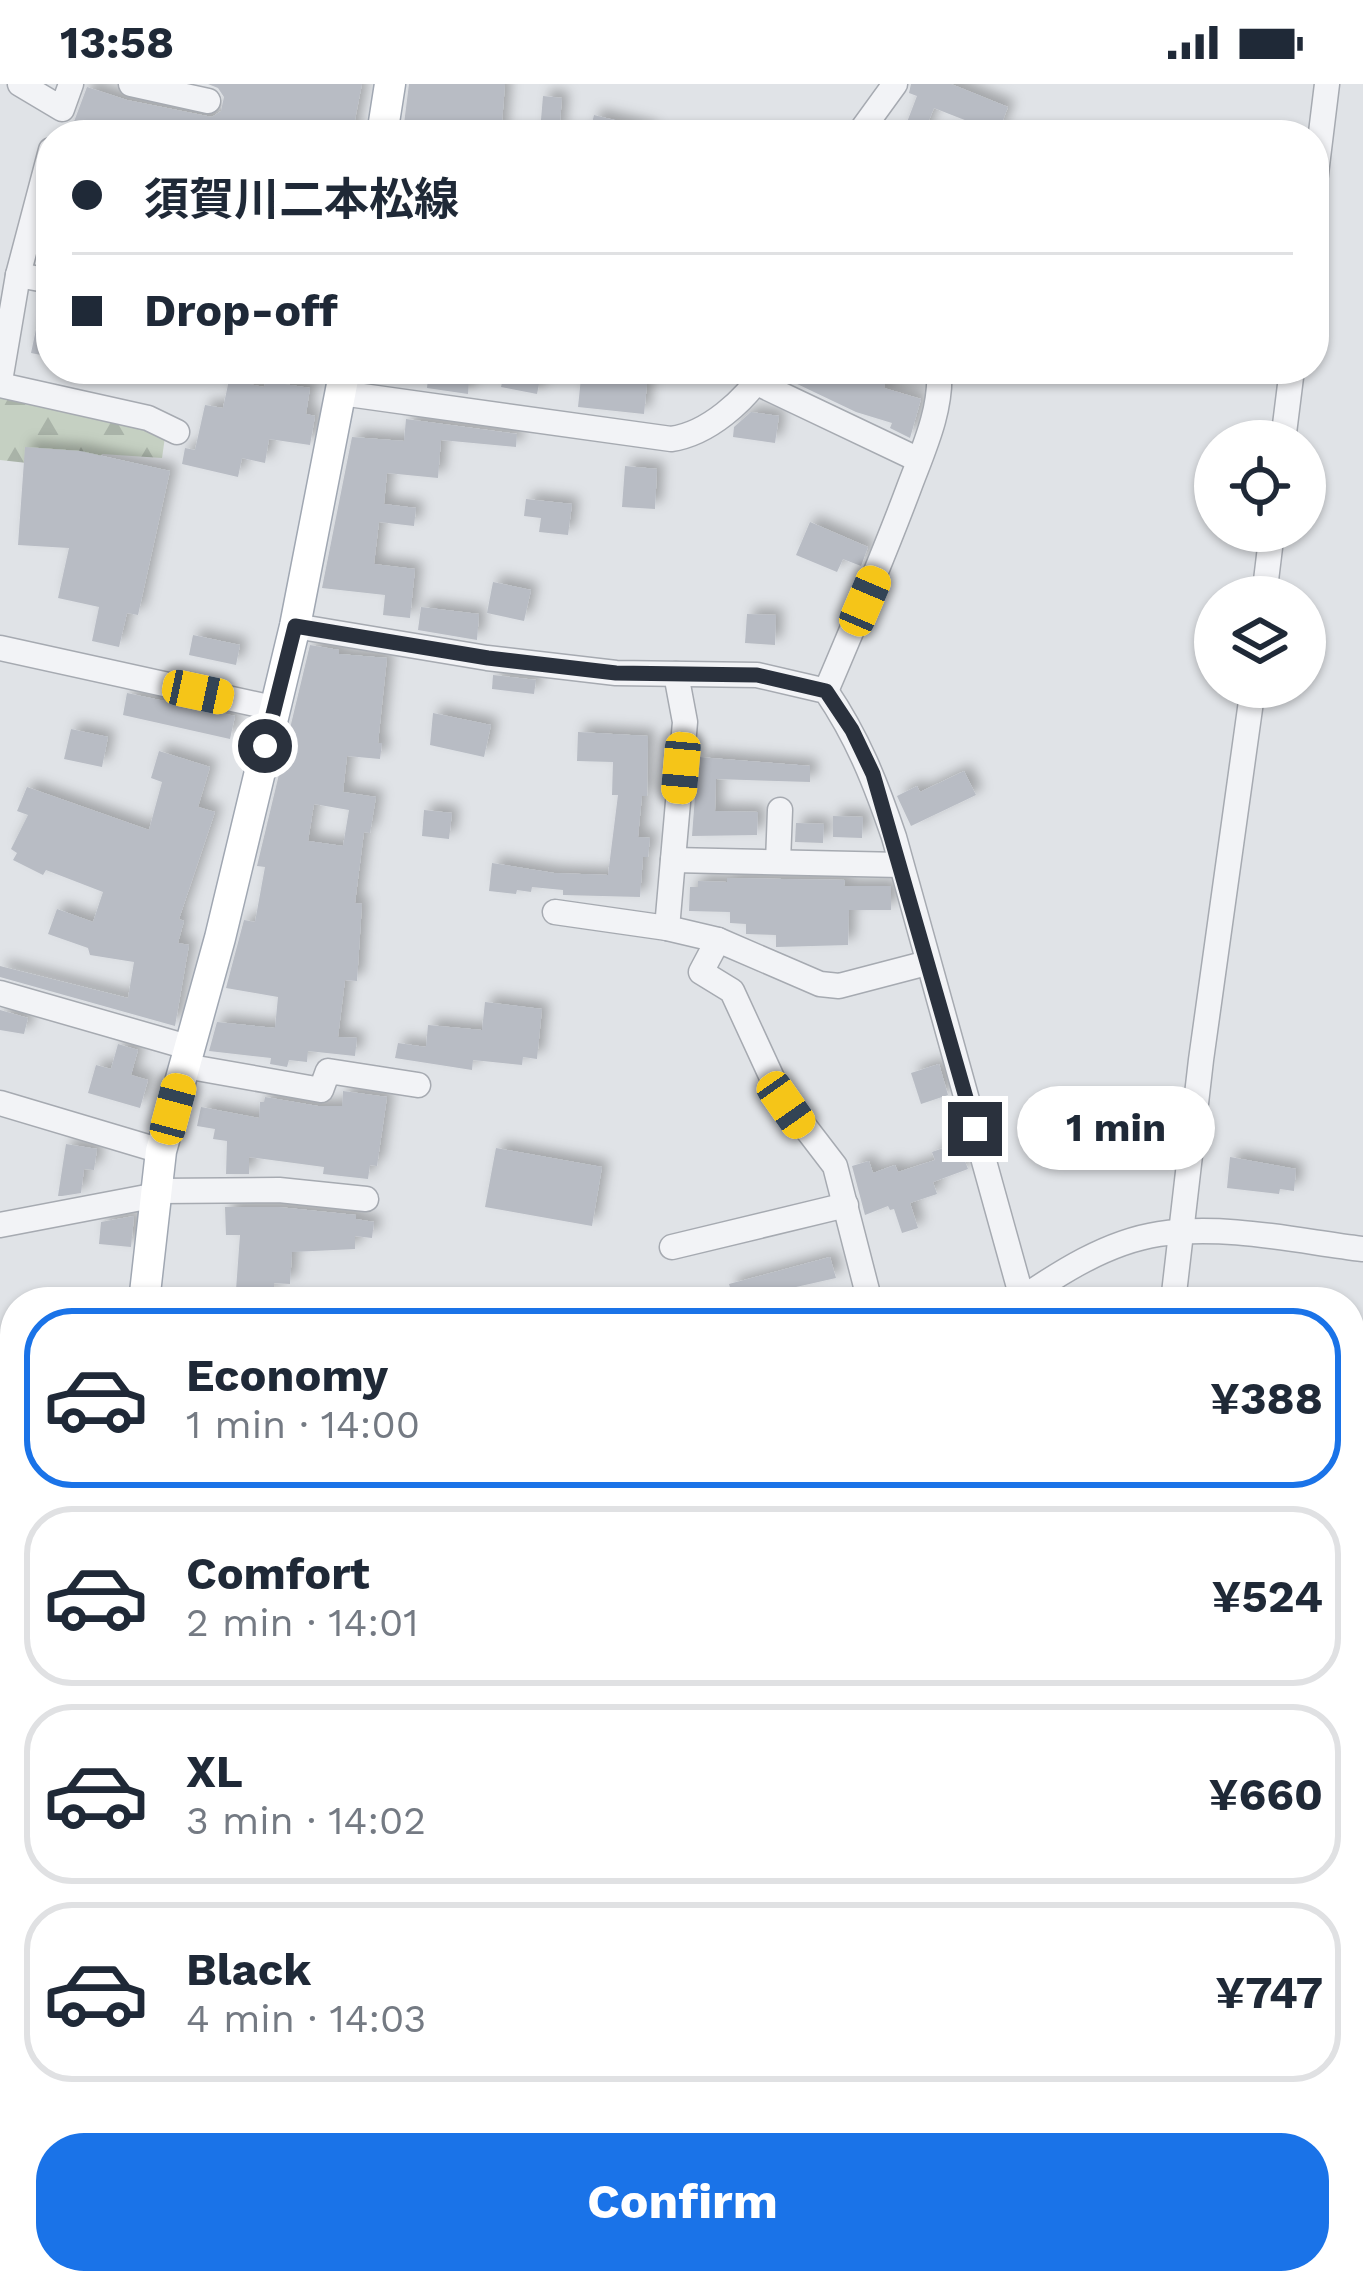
<!DOCTYPE html>
<html lang="en">
<head>
<meta charset="utf-8">
<style>
  body { margin:0; font-family:"Work Sans","Noto Sans JP",sans-serif; background:#f2f2f3; color:#1f2937; height:100vh; display:flex; flex-direction:column; font-size:45px; white-space:nowrap }
  * { box-sizing:border-box; margin:0 }
  p { font-size:39px; color:#747a83 }
  .icon { flex:none; width:66px; height:66px; fill:none; stroke:currentColor; stroke-width:2; stroke-linecap:round; stroke-linejoin:round }
  .map { position:relative; flex:1; overflow:hidden }
  .panel { position:absolute; left:0px; top:1203px; width:1365px; height:1008px; display:flex; flex-direction:column; background:#fff; border-radius:48px 48px 0 0; box-shadow:0 3px 9px #0004 }
  .panel>* { flex:none }
  .hud { position:absolute; left:36px; top:36px; width:1293px; height:264px; border-radius:48px; box-shadow:0 3px 9px #0004; display:grid; align-content:center; height:264px; padding:0 36px; background:#fff }
  .fabs { position:absolute; left:1194px; top:336px; display:grid; gap:24px }
  .fabs a { display:grid; place-items:center; width:132px; height:132px; border-radius:50%; background:#fff; box-shadow:0 3px 9px #0004; font-size:60px }
  .end { position:absolute; width:54px; height:54px; margin:-27px; border:15px solid #2a313d; background:#fff; box-shadow:0 0 0 6px #fff }
  .from { border-radius:50% }
  .bubble { position:absolute; height:84px; border-radius:42px; background:#fff; box-shadow:0 3px 9px #0004; font-size:39px; font-weight:700; line-height:84px; text-align:center }
  .car { position:absolute; width:36px; height:72px; margin:-36px -18px; border-radius:15px; box-shadow:0 0 9px 3px #0007; background:linear-gradient(#f5c518 24%,#345 0 40%,#f5c518 0 76%,#345 0 86%,#f5c518 0) }
  .hud b { display:flex; align-items:center; gap:42px; height:114px; font-size:45px }
  .hud b+b { border-top:3px solid #e0e1e3 }
  .hud i { width:30px; height:30px; background:#1f2937 }
  ul { padding:21px 0 0; list-style:none }
  li { display:flex; align-items:center; gap:36px; height:180px; margin:0 24px 18px; padding:0 12px; border:6px solid #e0e1e3; border-radius:48px }
  li div { flex:1 }
  li b { display:block; font-size:45px }
  li em { font-style:normal; font-weight:700 }
  li.selected { border-color:#1a73e8 }
  li>.icon { width:108px; height:108px; stroke-width:1.5 }
  .action { display:flex; gap:24px; margin-top:auto; padding:24px 36px }
  .action a { flex:1; height:138px; border-radius:48px; background:#1a73e8; color:#fff; font-size:48px; font-weight:700; line-height:138px; text-align:center }
  .status { display:flex; justify-content:space-between; align-items:center; height:84px; padding:0 60px; background:#fff; direction:ltr }
  .status svg { height:33px; fill:currentColor }
  .map>svg:first-child { display:block }
</style>
</head>
<body>
<div class="status"><b>13:58</b><svg viewBox="0 0 49 12"><path d="M0 12V9h3v3zM5 12V6h3v6zM10 12V3h3v9zM15 12V0h3v12zM26 1h20v11H26zM47 4h2v5h-2z"/></svg></div>
<div class="map">
<svg width="1363" height="2211" viewBox="0 0 1363 2211">
  <defs>
    <pattern id="forest-firs" width="22" height="20" patternUnits="userSpaceOnUse" patternTransform="scale(3)"><rect width="22" height="20" fill="#c5d0c2"/><path d="M5 1l3.5 6h-7zM16 11l3.5 6h-7z" fill="#a9b3a8"/></pattern>
    <pattern id="water-ripples" width="26" height="14" patternUnits="userSpaceOnUse" patternTransform="scale(3)"><rect width="26" height="14" fill="#9eb0c4"/><path d="M2 4q2-2 4 0t4 0M15 11q2-2 4 0t4 0" fill="none" stroke="#8190a0"/></pattern>
    <filter id="shadow"><feDropShadow dx="7" dy="-7" stdDeviation="6" flood-color="#0004"/></filter>
  </defs>
  <rect width="100%" height="100%" fill="#e0e3e7"/>
  <!-- forest -->
  <path fill="url(#forest-firs)" d="M0 310 166 346 162 374 102 370 70 412 36 380 0 376Z"/>
  <!-- water -->
  <g fill="url(#water-ripples)">
    <path d="M1363 1651V1837L1350 1858V1673Z"/>
    <path d="M1049 2196H1113L1101 2211H1027Z"/>
  </g>
  <g fill="none" stroke-linecap="round" stroke-linejoin="round">
    <!-- stream -->
    <path stroke="#9eb0c4" stroke-width="6" d="M0 1295 15 1322"/>
  </g>
  <!-- building -->
  <g fill="#b8bcc4" fill-rule="evenodd" filter="url(#shadow)">
    <path d="M208 0H362L352 51H69L87 3 127 16 212 33 221 27 224 13 218 4Z"/>
    <path d="M409 0H505L501 51 403 48Z"/>
    <path d="M911 0H951L1008 23 998 49 934 24 923 51H917L904 46 917 12 909 9Z"/>
    <path d="M543 12 562 14 559 49 540 48Z"/>
    <path d="M594 31 651 45V51H589Z"/>
    <path d="M37 241 51 244V273L31 269Z"/>
    <path d="M429 285H470L468 310 427 304Z"/>
    <path d="M505 285H542L537 310 501 303Z"/>
    <path d="M797 285H889L884 304 921 315 910 354 890 344 892 339 856 328 793 298Z"/>
    <path d="M581 294 647 300 644 330 578 323Z"/>
    <path d="M229 296 264 303 265 297 310 304 306 330 315 332 310 361 269 355 265 379 242 374 238 393 182 380 185 364 195 366 205 321 223 324Z"/>
    <path d="M751 328 779 332 775 359 733 353 734 343Z"/>
    <path d="M406 335 517 350 516 363 441 356 438 394 387 389 384 420 416 424 414 442 379 438 374 480 415 485 410 534 383 531 385 511 322 504 352 353 404 357Z"/>
    <path d="M25 363 80 367 170 387 138 531 127 529 119 563 92 557 99 523 58 514 69 464 18 461Z"/>
    <path d="M625 382 657 385 655 425 622 423Z"/>
    <path d="M526 415 572 420 568 451 539 448 541 434 524 432Z"/>
    <path d="M810 438 868 463 861 482 843 475 837 488 796 471Z"/>
    <path d="M493 498 531 506 524 537 487 529Z"/>
    <path d="M421 523 479 530 477 556 418 546Z"/>
    <path d="M747 530 776 531 775 561 745 559Z"/>
    <path d="M193 551 240 561 236 581 189 571Z"/>
    <path d="M310 561 339 566V570L387 574 378 659H382L380 675 347 672 343 708 376 713 370 749 364 748 355 819 362 820 357 897 345 896 338 953 357 954 355 972 308 967 307 978 289 976 287 983 270 980 271 974 209 967 217 938 275 944 278 913 226 904 244 836 255 838 265 783 257 782ZM314 720 349 726 343 762 308 757Z"/>
    <path d="M493 591 536 596 534 610 492 605Z"/>
    <path d="M127 609 235 632 230 655 123 631Z"/>
    <path d="M433 629 491 641 484 673 430 661Z"/>
    <path d="M71 645 108 653 102 683 64 675Z"/>
    <path d="M578 648 648 652 647 712H642L638 753 650 754 648 773H643L640 813 563 811V806L532 803 531 808 517 806 516 810 489 807 492 779 554 789 608 791 618 711H612L613 678 577 677Z"/>
    <path d="M159 667 210 683 198 723 215 728 179 835 184 837 178 859 189 861 175 942 0 893V882L128 914 134 878 90 871 88 864 48 850 57 825 93 838 103 808 46 786 43 791 13 776 17 769 11 765 28 731 17 727 27 703 149 746 162 698 151 694Z"/>
    <path d="M698 673 810 682V698L716 695 715 727 758 728 757 751 692 752Z"/>
    <path d="M964 687 976 711 911 742 897 712 917 702 920 708Z"/>
    <path d="M424 726 452 729 449 755 422 752Z"/>
    <path d="M833 732 863 733 862 754 833 753Z"/>
    <path d="M796 739 824 740 823 759 795 758Z"/>
    <path d="M727 794 845 796 844 802H891V826H849L848 861 776 863V851L746 850V840L730 839V828L689 827 690 803H698V797L727 798Z"/>
    <path d="M485 918 542 925 537 975 523 973 522 981 473 976 472 986 395 974 398 959 426 963 428 941 482 946Z"/>
    <path d="M0 926 28 934 24 950 0 946Z"/>
    <path d="M118 960 138 966 131 991 148 996 140 1024 88 1009 96 981 111 985Z"/>
    <path d="M939 980 948 1011 921 1020 911 989Z"/>
    <path d="M343 1007 387 1013 377 1082 370 1081 368 1095 323 1090 324 1083 249 1073V1090H226L227 1057 213 1055 215 1045 197 1042 201 1023 259 1034 260 1018H264L265 1013 318 1022H342Z"/>
    <path d="M958 1059 968 1085 933 1098 937 1110 910 1119 918 1144 902 1149 894 1125 890 1126 888 1122 865 1131 852 1082 869 1077 873 1089 895 1081 898 1088 935 1076 932 1068Z"/>
    <path d="M66 1060 97 1065 94 1086 84 1085 81 1109 62 1112H58Z"/>
    <path d="M496 1064 602 1083 592 1142 485 1123Z"/>
    <path d="M1230 1073 1296 1085 1294 1107 1280 1105 1279 1110 1227 1104Z"/>
    <path d="M225 1123H278L356 1131V1135L374 1138 372 1154 355 1152V1165L292 1168 290 1200 274 1199V1209L236 1206 240 1151H226Z"/>
    <path d="M134 1132 131 1163 99 1160 101 1138Z"/>
    <path d="M830 1173 836 1194 765 1210 767 1218H734L729 1200Z"/>
  </g>
  <g fill="none" stroke-linecap="round" stroke-linejoin="round">
    <defs>
      <g id="minor">
        <path d="M20 0 62 25 71 0"/>
        <path d="M131 0 208 17"/>
        <path d="M858 51 895 0"/>
        <path d="M1314 106 1327 0"/>
        <path d="M18 191 51 197"/>
        <path d="M0 297 18 191 51 66"/>
        <path d="M757 299 919 376"/>
        <path d="M0 301 148 334 177 348"/>
        <path d="M341 309 671 355C708 350 746 316 765 285"/>
        <path d="M1283 357 1292 285"/>
        <path d="M1264 513 1272 447"/>
        <path d="M295 542 487 574 616 589 757 591 826 607C858 654 876 700 894 753L1022 1214"/>
        <path d="M0 564 273 624"/>
        <path d="M826 607C855 539 884 471 910 401 924 364 942 325 939 285"/>
        <path d="M673 776 901 781"/>
        <path d="M778 778 780 726"/>
        <path d="M555 828 667 844 718 856 820 900 839 902 927 879"/>
        <path d="M667 844 685 638 676 590"/>
        <path d="M718 856 701 888 732 907 779 1009 835 1082 870 1218"/>
        <path d="M0 909 191 964"/>
        <path d="M185 982 321 1006 328 987 418 1001"/>
        <path d="M0 1019 161 1067"/>
        <path d="M158 1107 279 1106 366 1115"/>
        <path d="M0 1141 157 1111"/>
        <path d="M672 1163 846 1121"/>
        <path d="M1017 1218C1059 1189 1107 1158 1159 1150 1225 1140 1297 1157 1363 1165"/>
        <path d="M1173 1218 1201 976 1253 603"/>
        <path d="M0 1278 15 1270"/>
        <path d="M1350 1401 1363 1367"/>
        <path d="M20 2211 22 2196"/>
        <path d="M472 2211 473 2196"/>
        <path d="M531 2211 533 2196"/>
        <path d="M836 2211 847 2196"/>
      </g>
      <g id="major">
        <path d="M382 51 390 0"/>
        <path d="M144 1218 161 1067 220 854 295 542 345 285"/>
        <path d="M0 1863 15 1804"/>
      </g>
    </defs>
    <!-- minor casing -->
    <use href="#minor" stroke="#a6aab1" stroke-width="27"/>
    <!-- major casing -->
    <use href="#major" stroke="#a0a7b2" stroke-width="33"/>
    <!-- minor -->
    <use href="#minor" stroke="#f2f3f6" stroke-width="24"/>
    <!-- major -->
    <use href="#major" stroke="#fff" stroke-width="30"/>
  </g>
  <g fill="none" stroke-linecap="round" stroke-linejoin="round">
    <!-- route -->
    <path stroke="#2a313d" stroke-width="15" d="M265 662 295 542 488 574 616 589 757 591 826 607 852 646 873 690 975 1045"/>
  </g>
</svg>
<div class="fabs">
<a><svg class="icon" aria-label="locate" viewBox="0 0 24 24"><circle cx="12" cy="12" r="6"/><path d="M12 2v4M12 18v4M2 12h4M18 12h4"/></svg></a>
<a><svg class="icon" aria-label="layers" viewBox="0 0 24 24"><path d="M12 4l9 5-9 5-9-5zM3 14l9 5 9-5"/></svg></a>
</div>
<i class="end from" style="left:265px;top:662px"></i>
<i class="end" style="left:975px;top:1045px"></i>
<div class="bubble" style="left:1017px;top:1002px;width:198px">1 min</div>
<i class="car" style="left:865px;top:517px;rotate:23deg"></i>
<i class="car" style="left:198px;top:608px;rotate:102deg"></i>
<i class="car" style="left:681px;top:684px;rotate:185deg"></i>
<i class="car" style="left:786px;top:1021px;rotate:145deg"></i>
<i class="car" style="left:173px;top:1025px;rotate:15deg"></i>
<div class="hud">
<b><i class="from"></i>須賀川二本松線</b>
<b><i></i>Drop-off</b>
</div>
<section class="panel">
<ul>
<li class="selected"><svg class="icon" aria-label="car" viewBox="0 0 24 24"><path d="M5 17H2v-5l4-1 3-4h7l3 4 3 1v5h-3M9 17h6M6 11h13"/><circle cx="7" cy="17" r="2"/><circle cx="17" cy="17" r="2"/></svg><div><b>Economy</b><p>1 min · 14:00</p></div><em>¥388</em></li>
<li><svg class="icon" aria-label="car" viewBox="0 0 24 24"><path d="M5 17H2v-5l4-1 3-4h7l3 4 3 1v5h-3M9 17h6M6 11h13"/><circle cx="7" cy="17" r="2"/><circle cx="17" cy="17" r="2"/></svg><div><b>Comfort</b><p>2 min · 14:01</p></div><em>¥524</em></li>
<li><svg class="icon" aria-label="car" viewBox="0 0 24 24"><path d="M5 17H2v-5l4-1 3-4h7l3 4 3 1v5h-3M9 17h6M6 11h13"/><circle cx="7" cy="17" r="2"/><circle cx="17" cy="17" r="2"/></svg><div><b>XL</b><p>3 min · 14:02</p></div><em>¥660</em></li>
<li><svg class="icon" aria-label="car" viewBox="0 0 24 24"><path d="M5 17H2v-5l4-1 3-4h7l3 4 3 1v5h-3M9 17h6M6 11h13"/><circle cx="7" cy="17" r="2"/><circle cx="17" cy="17" r="2"/></svg><div><b>Black</b><p>4 min · 14:03</p></div><em>¥747</em></li>
</ul>
<div class="action"><a>Confirm</a></div>
</section>
</div>
</body>
</html>
